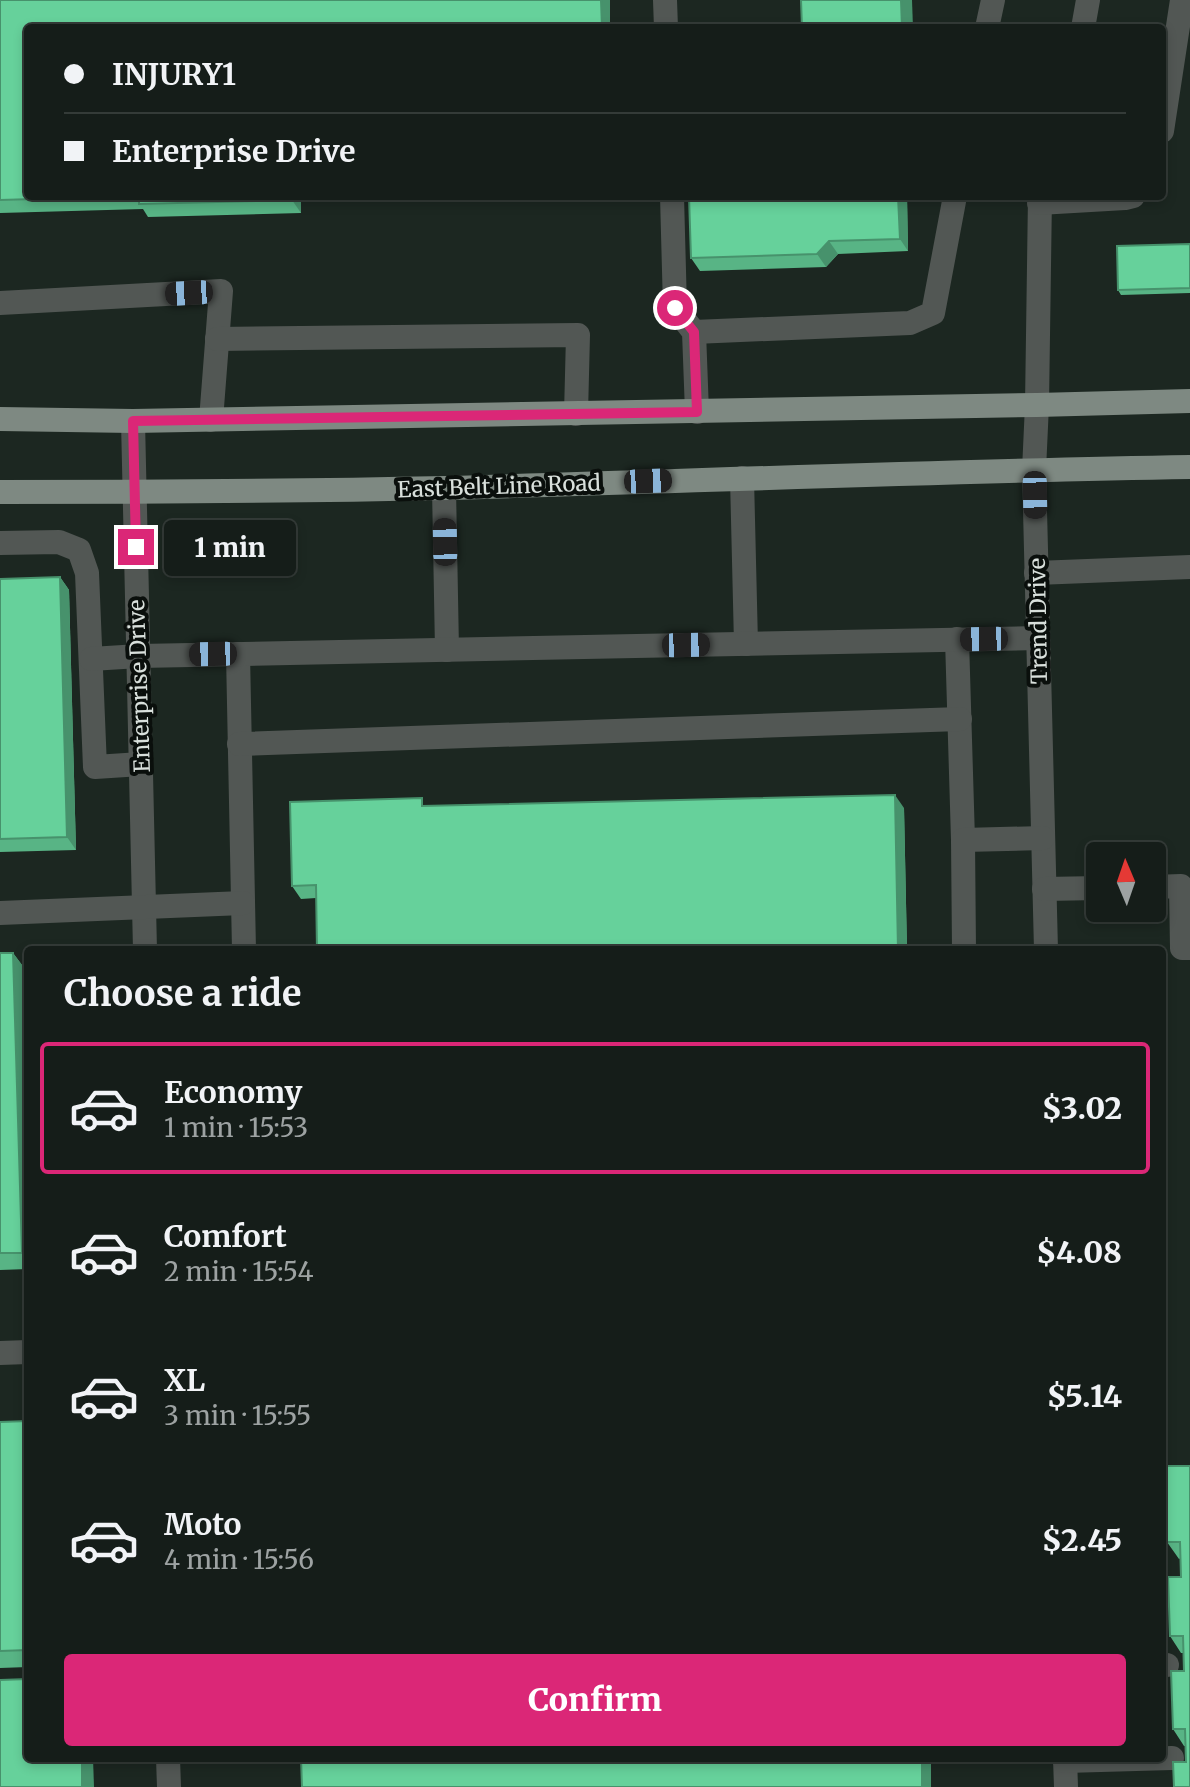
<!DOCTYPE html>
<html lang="en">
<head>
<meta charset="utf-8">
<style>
  body { margin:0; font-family:Merriweather,serif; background:#1e2622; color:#f1f3f6; height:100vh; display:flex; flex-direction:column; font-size:30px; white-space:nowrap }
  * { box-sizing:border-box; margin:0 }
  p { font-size:26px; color:#9da2a2 }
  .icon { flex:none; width:44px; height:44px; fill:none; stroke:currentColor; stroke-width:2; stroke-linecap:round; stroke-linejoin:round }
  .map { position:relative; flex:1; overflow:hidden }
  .side { position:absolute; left:24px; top:946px; width:1142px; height:816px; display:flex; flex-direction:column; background:#151d19; border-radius:8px; box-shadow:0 4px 12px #0003,0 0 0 2px #343b38 }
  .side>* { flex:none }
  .hud { position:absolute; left:24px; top:24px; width:1142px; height:176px; border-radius:8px; box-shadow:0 4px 12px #0003,0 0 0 2px #343b38; display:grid; align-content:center; height:176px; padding:0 40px; background:#151d19 }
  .needle { width:52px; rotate:358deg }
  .fabs { position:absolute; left:1086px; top:842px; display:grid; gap:16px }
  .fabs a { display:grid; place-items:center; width:80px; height:80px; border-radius:8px; background:#151d19; box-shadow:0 4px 12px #0003,0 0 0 2px #343b38; font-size:40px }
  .end { position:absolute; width:36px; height:36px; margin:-18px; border:10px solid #db2777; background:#fff; box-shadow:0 0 0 4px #fff }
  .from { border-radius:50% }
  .bubble { position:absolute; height:56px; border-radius:8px; background:#151d19; box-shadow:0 4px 12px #0003,0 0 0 2px #343b38; font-size:26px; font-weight:800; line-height:56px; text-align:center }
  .car { position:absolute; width:24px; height:48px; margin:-24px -12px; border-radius:10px; box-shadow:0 0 6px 2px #0007; background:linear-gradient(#222 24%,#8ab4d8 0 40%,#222 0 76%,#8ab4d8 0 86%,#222 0) }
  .hud b { display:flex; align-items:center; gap:28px; height:76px; font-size:30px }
  .hud b+b { border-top:2px solid #343b38 }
  .hud i { width:20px; height:20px; background:#f1f3f6 }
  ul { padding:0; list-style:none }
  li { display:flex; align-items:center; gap:24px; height:132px; margin:0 16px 12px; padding:0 24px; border:4px solid transparent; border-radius:8px }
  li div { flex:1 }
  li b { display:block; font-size:30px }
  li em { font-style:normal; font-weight:800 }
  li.on { border-color:#db2777 }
  li>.icon { width:72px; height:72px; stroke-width:1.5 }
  h2 { padding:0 40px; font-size:36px; line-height:96px }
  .action { display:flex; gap:16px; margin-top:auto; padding:16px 40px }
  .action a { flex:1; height:92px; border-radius:8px; background:#db2777; color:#fff; font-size:32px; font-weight:800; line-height:92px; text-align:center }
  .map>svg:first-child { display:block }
</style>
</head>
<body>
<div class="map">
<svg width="1190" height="1787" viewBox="0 0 1190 1787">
  <rect width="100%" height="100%" fill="#1c2721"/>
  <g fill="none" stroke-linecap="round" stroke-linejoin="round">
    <!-- minor -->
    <g stroke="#525754" stroke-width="24">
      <path d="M665 0 666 28"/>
      <path d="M987 28 993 0"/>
      <path d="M1083 28 1088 0"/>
      <path d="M1162 131 1182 0"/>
      <path d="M672 196 675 308 694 332 697 412"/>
      <path d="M1040 196 1037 405 1034 470 1046 950"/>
      <path d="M1039 203 1125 198 1133 196"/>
      <path d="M0 303 221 291 211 420"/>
      <path d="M694 332 910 323 933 313 955 196"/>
      <path d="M217 339 578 335 576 414"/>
      <path d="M133 421 145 950"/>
      <path d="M742 478 746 644"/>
      <path d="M444 488 447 650"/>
      <path d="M0 543 59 542 79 550 87 573 95 767 141 764"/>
      <path d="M1036 573 1190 567"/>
      <path d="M957 639 963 840"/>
      <path d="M238 654 244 950"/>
      <path d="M91 659 139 656 1038 638"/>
      <path d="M239 744 960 719"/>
      <path d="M1152 887 1181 886 1182 948H1190"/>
      <path d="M1044 889 1100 888"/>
      <path d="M0 913 243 903"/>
      <path d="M964 950 963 840 1043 838"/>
      <path d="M0 1353 28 1352"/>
      <path d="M1162 1665H1167"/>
      <path d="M168 1758 169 1787"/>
      <path d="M1065 1758 1066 1787"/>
      <path d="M1065 1761 1172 1758"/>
    </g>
    <!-- major -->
    <g stroke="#7e8982" stroke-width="24">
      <path d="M0 419 133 421 1037 405 1190 401"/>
      <path d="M0 492C149 492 298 491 447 488 695 481 942 471 1190 467"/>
    </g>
  </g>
  <!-- wall -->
  <g fill="#58b485">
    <path d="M0 0H610V28H28L301 196V213L148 217 143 209 0 213Z"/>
    <path d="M907 196 908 251 838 254 826 267 700 271 691 258Z"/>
    <path d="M1190 244V293L1121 295 1118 290Z"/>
    <path d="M60 577 69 590 76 850 0 852V579Z"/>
    <path d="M428 806 904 808 907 950H317L316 898 301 899 292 886Z"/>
    <path d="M0 953H13L25 969 28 1070V1269L0 1270Z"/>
    <path d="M28 1421V1667L0 1668V1422Z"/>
    <path d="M1190 1466 1186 1762V1746H1184L1173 1729 1184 1671 1183 1653H1181L1170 1636 1181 1577V1558L1179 1559 1167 1542Z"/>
  </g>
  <!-- shaded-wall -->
  <g fill="#47926c">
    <path d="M601 0H610V28H602Z"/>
    <path d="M901 0H912L913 28H902Z"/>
    <path d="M292 196H301V213L292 200Z"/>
    <path d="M898 196H907L908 251 900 239Z"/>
    <path d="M829 241 838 254 826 267 817 254Z"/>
    <path d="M60 577 69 590 76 850 67 837Z"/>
    <path d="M895 795 904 808 907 950H898Z"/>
    <path d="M13 953 25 969 28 1070V1261L22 1253Z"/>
    <path d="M82 1758H93L94 1787H82Z"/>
    <rect x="922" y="1758" width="9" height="29"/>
  </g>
  <!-- building -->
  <g fill="#66d19b" stroke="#47926c" stroke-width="2">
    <path d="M0 0H601L602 28H28V196H292V200L139 204V196L0 200Z"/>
    <path d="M801 0H901L902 28H802Z"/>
    <path d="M689 196H898L900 239 829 241 817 254 691 258Z"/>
    <path d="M1190 244V288L1118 290 1117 246Z"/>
    <path d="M60 577 67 837 0 839V579Z"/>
    <path d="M895 795 898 950H317L316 885 292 886 290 802 422 798V806Z"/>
    <path d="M0 953H13L22 1253H0Z"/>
    <path d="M28 1421V1650L0 1651V1422Z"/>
    <path d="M1165 1466H1190V1787H1174L1173 1762H1186L1185 1729H1173L1171 1671H1184L1183 1636H1170L1168 1577H1181L1180 1542H1167Z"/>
    <path d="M28 1679V1758H82V1787H0V1680Z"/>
    <path d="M301 1758H922V1787H302Z"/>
  </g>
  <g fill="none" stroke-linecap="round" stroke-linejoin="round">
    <!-- route -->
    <path stroke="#db2777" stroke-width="10" d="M136 547 133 421 697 412 694 332 675 308"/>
  </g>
  <g text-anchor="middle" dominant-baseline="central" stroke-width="8" stroke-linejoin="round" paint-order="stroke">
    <!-- street labels -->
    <g font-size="22" fill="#d9e0dc" stroke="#0a0f0c">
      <text transform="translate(499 486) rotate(-2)">East Belt Line Road</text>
      <text transform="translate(1038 621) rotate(-91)">Trend Drive</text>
      <text transform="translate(139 686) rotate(-92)">Enterprise Drive</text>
    </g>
  </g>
</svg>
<div class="fabs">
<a><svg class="needle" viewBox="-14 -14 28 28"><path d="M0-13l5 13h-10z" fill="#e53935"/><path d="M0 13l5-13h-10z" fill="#9da2a2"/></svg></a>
</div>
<i class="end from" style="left:675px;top:308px"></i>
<i class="end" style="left:136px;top:547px"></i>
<div class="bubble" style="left:164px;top:520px;width:132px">1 min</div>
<i class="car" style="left:189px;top:293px;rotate:267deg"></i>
<i class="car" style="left:648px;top:481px;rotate:88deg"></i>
<i class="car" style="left:1035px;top:495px;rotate:179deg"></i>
<i class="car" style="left:445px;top:542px;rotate:359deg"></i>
<i class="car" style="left:984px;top:639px;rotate:269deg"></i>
<i class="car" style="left:686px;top:645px;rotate:89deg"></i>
<i class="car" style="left:213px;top:654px;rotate:269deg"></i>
<div class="hud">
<b><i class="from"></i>INJURY1</b>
<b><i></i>Enterprise Drive</b>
</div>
<section class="side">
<h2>Choose a ride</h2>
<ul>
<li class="on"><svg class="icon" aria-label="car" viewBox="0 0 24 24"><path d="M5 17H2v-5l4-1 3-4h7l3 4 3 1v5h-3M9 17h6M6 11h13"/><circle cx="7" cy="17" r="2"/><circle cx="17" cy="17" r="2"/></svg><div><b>Economy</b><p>1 min · 15:53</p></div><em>$3.02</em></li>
<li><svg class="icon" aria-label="car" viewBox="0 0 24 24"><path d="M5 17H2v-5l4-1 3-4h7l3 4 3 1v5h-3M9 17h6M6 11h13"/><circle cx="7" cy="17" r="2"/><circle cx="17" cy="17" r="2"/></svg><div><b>Comfort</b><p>2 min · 15:54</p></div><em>$4.08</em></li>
<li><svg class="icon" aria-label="car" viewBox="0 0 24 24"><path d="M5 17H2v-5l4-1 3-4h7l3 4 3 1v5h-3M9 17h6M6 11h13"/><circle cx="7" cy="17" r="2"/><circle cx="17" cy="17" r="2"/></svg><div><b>XL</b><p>3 min · 15:55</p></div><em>$5.14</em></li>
<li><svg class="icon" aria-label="car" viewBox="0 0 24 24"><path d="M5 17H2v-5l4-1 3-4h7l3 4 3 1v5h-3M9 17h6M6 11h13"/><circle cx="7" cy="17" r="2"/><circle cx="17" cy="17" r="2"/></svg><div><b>Moto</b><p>4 min · 15:56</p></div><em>$2.45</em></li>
</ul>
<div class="action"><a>Confirm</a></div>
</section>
</div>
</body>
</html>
